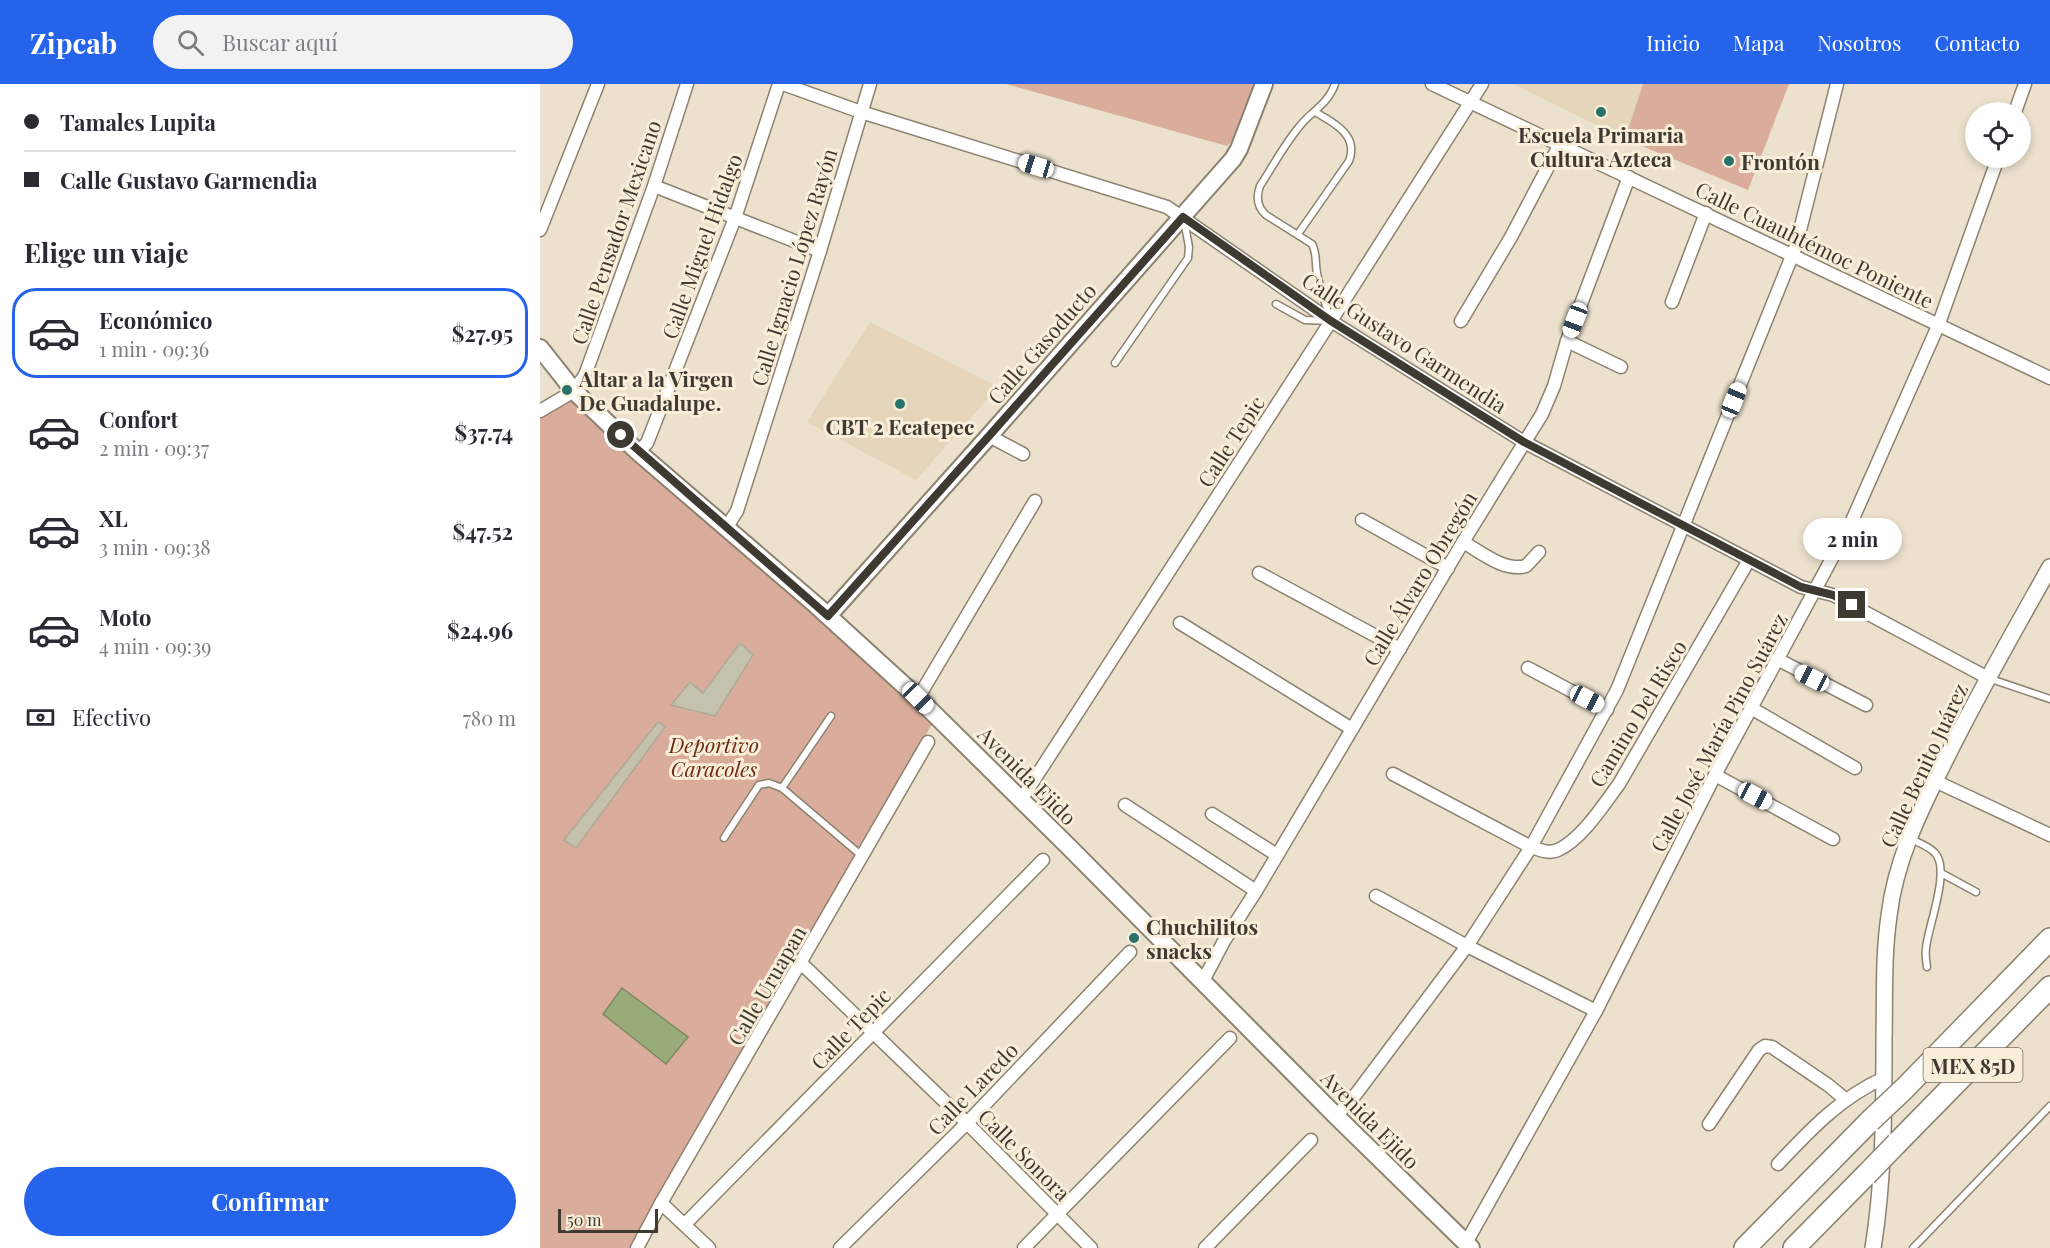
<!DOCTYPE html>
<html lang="es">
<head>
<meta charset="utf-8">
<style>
  body { margin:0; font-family:"Playfair Display",serif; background:#f2f2f3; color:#2b2b33; height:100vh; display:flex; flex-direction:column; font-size:22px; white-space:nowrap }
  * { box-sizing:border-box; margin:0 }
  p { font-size:20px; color:#7c7c81 }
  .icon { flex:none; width:33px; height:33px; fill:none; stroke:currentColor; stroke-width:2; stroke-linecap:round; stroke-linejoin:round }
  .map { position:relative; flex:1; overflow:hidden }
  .sheet { display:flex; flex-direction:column; background:#fff; width:540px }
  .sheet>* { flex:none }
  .guide { display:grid; align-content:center; height:132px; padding:0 24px; background:#fff }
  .fabs { position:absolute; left:1425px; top:18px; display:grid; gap:12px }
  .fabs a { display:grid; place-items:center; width:66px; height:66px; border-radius:50%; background:#fff; box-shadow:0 3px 9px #0003; font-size:30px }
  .scale { position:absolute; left:18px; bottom:15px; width:100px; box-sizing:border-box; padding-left:6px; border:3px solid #3e3a32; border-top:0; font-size:16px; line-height:21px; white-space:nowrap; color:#3e3a32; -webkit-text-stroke:4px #f9eeda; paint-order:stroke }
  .end { position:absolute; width:27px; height:27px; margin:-14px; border:8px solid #3e3a32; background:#fff; box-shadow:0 0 0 3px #fff }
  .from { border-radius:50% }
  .bubble { position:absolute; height:42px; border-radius:21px; background:#fff; box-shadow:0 3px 9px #0003; font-size:20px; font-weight:700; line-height:42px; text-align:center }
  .car { position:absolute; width:18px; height:36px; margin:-18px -9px; border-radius:8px; box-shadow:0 0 4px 2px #0007; background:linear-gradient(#fff 24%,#345 0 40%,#fff 0 76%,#345 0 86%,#fff 0) }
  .guide b { display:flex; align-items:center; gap:21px; height:57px; font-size:22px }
  .guide b+b { border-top:2px solid #e1e1e2 }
  .guide i { width:15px; height:15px; background:#2b2b33 }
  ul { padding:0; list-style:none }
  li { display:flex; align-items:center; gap:18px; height:90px; margin:0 12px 9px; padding:0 12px; border:3px solid transparent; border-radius:24px }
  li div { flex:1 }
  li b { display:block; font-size:22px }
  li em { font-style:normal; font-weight:700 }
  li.on { border-color:#2563eb }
  li>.icon { width:54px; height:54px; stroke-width:1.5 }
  h2 { padding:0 24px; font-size:27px; line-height:72px }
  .pay { display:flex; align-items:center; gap:15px; height:66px; padding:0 24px; font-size:22px }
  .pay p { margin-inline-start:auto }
  .cta { display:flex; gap:12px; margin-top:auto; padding:12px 24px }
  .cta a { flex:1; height:69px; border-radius:36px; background:#2563eb; color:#fff; font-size:24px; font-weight:700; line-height:69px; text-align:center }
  header { display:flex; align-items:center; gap:36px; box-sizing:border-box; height:84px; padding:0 30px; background:#2563eb; color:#fff }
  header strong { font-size:28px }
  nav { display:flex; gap:33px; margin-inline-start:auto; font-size:21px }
  .search { width:420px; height:54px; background:#f2f2f3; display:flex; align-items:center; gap:15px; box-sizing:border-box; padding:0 21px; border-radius:33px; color:#7c7c81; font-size:22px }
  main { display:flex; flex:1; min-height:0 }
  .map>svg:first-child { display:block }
</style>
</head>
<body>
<header>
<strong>Zipcab</strong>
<div class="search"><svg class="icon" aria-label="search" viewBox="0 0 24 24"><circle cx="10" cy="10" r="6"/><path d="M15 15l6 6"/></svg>Buscar aquí</div>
<nav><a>Inicio</a><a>Mapa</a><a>Nosotros</a><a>Contacto</a></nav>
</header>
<main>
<section class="sheet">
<div class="guide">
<b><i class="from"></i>Tamales Lupita</b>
<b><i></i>Calle Gustavo Garmendia</b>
</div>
<h2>Elige un viaje</h2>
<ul>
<li class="on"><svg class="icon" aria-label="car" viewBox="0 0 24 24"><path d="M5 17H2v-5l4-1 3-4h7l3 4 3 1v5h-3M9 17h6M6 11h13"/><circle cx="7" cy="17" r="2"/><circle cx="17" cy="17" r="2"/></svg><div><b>Económico</b><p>1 min · 09:36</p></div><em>$27.95</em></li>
<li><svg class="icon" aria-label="car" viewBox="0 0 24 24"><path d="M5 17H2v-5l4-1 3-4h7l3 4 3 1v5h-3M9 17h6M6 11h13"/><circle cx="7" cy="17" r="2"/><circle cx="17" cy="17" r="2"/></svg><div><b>Confort</b><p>2 min · 09:37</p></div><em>$37.74</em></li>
<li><svg class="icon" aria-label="car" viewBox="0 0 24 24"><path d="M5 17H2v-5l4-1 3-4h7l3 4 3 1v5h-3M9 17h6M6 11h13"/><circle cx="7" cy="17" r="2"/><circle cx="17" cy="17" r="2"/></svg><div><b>XL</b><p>3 min · 09:38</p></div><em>$47.52</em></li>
<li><svg class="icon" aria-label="car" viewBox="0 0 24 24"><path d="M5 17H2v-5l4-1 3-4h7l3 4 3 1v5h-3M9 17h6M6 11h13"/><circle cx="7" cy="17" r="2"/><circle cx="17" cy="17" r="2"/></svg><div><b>Moto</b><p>4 min · 09:39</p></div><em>$24.96</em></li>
</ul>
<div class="pay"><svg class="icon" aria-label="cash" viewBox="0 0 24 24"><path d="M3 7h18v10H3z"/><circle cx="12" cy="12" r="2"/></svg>Efectivo<p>780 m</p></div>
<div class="cta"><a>Confirmar</a></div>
</section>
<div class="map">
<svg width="1510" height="1164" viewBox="0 0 1510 1164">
  <rect width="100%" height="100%" fill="#ece1cd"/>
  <!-- built -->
  <g fill="#e4d5bb">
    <path d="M973 0H1103L1085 55Z"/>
    <path d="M330 238 458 303 376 396 267 338Z"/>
  </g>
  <!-- green -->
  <g fill="#daac9c">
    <path d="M466 0H715L694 55 687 62Z"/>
    <path d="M1103 0H1249L1208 106 1085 55Z"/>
    <path d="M41 309 393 638 103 1164H0V331Z"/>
  </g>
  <!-- water -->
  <path fill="#99ab78" stroke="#7e8963" stroke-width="1.5" d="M82 904 148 953 126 980 63 930Z"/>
  <!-- building -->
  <g fill="#c4c2ad" stroke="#adab96" stroke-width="1.5">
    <path d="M200 559 213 571 175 632 131 621 150 598 163 609Z"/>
    <path d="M118 638 125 643 36 764 24 756Z"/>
  </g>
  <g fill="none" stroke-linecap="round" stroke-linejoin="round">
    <defs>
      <g id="service">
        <path d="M758 150 809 77C819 51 794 39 775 28"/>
        <path d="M736 220 765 236 791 237C786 221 780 205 777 189 775 179 777 169 772 160L726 131C717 123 716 113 720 102 733 82 744 61 759 43 772 26 787 22 795 0"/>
        <path d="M575 279 648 174 649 163 644 136"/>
        <path d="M1448 594 1510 615"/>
        <path d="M242 704 291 632"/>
        <path d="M184 754 219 701 229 699 242 704 322 772"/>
        <path d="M1369 754C1377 758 1388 762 1394 768 1412 784 1388 842 1386 864 1385 871 1386 876 1387 883"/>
        <path d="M1401 789 1436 808"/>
        <path d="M1373 1164 1510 1022"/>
      </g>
      <g id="minor">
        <path d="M243 0 321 28 627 123 791 237 984 358 1261 503 1293 511 1448 594"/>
        <path d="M892 0 1510 294"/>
        <path d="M1475 28 1485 0"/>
        <path d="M114 102 280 167"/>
        <path d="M0 146 58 0"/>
        <path d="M1132 218 1166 129"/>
        <path d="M921 237 971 153 1020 60"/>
        <path d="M1027 257 1081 283"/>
        <path d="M0 327 34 307 45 291 114 102 147 0"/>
        <path d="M449 352 483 370"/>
        <path d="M98 368 107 359 195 134 239 0"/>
        <path d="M822 436 908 484"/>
        <path d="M186 444 197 427 280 167 330 0"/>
        <path d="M923 458C941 468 964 488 986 482L999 468"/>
        <path d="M719 489 860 565"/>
        <path d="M640 539 812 645"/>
        <path d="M1237 575 1326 621"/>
        <path d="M988 584 1067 626"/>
        <path d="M378 614 495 417"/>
        <path d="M1211 624 1315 684"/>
        <path d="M853 690 991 763C1000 766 1009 770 1018 766 1042 755 1064 720 1079 700L1209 476"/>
        <path d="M1175 691 1293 755"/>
        <path d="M1395 697 1510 751"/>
        <path d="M481 716 791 237 942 0"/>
        <path d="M585 721 716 807"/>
        <path d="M672 730 737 771"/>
        <path d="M836 812 927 862 1056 927"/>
        <path d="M261 879 427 1039 551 1164"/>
        <path d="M663 897 684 857 716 807 923 458 1002 330 1014 302 1027 257 1089 93"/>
        <path d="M796 1032 816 1010 927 862 960 811 991 763 1077 606 1256 162 1297 0"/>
        <path d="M1169 1040 1219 966 1225 962 1232 963 1288 1001 1305 1015"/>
        <path d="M1238 1080C1270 1046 1301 1013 1344 994"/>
        <path d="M121 1119 169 1164"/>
        <path d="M145 1140 503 776"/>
        <path d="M926 1159 1056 927 1175 691 1311 439 1398 242 1458 74"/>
        <path d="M97 1164 121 1119 388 658"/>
        <path d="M300 1164 427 1039 590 868"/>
        <path d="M484 1164 690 954"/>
        <path d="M665 1164 771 1056"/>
      </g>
      <path id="tertiary" d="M1333 1164C1344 1096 1344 1024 1344 955 1345 914 1343 873 1349 832 1355 779 1378 731 1402 683 1435 615 1473 549 1510 483"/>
      <g id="secondary">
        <path d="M0 264 34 307 98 368 276 521 378 614 527 761 796 1032 931 1164"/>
        <path d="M288 532 449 352 693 75 699 65 724 0"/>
      </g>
      <g id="motorway">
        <path d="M1364 1005 1510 855"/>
        <path d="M1357 1059 1510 903"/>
        <path d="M1205 1164 1330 1037"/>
        <path d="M1254 1164 1326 1091"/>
      </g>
    </defs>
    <!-- service casing -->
    <use href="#service" stroke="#8c8270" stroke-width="9"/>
    <!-- minor casing -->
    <use href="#minor" stroke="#8c8270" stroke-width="15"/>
    <!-- tertiary casing -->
    <use href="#tertiary" stroke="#8c8270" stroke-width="18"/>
    <!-- secondary casing -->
    <use href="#secondary" stroke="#8c8270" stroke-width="20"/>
    <!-- motorway casing -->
    <use href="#motorway" stroke="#8c8270" stroke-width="24"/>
    <!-- service -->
    <use href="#service" stroke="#fff" stroke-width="6"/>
    <!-- minor -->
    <use href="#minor" stroke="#fff" stroke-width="12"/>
    <!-- tertiary -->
    <use href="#tertiary" stroke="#fff" stroke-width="15"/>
    <!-- secondary -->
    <use href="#secondary" stroke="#fff" stroke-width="16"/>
    <!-- motorway -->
    <use href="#motorway" stroke="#fff" stroke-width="21"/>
    <defs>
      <g id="motorway-bridge">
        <path d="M1330 1037 1364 1005"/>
        <path d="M1326 1091 1357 1059"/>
      </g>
    </defs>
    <!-- motorway-bridge casing -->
    <use href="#motorway-bridge" stroke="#8c8270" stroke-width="24" stroke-linecap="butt"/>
    <!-- motorway-bridge -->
    <use href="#motorway-bridge" stroke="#fff" stroke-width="21"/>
  </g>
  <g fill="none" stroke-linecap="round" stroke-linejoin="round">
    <!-- route -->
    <path stroke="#3e3a32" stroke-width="8" d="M81 351 288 532 449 352 643 133 791 237 984 358 1261 503 1293 511 1312 521"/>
  </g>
  <!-- markers -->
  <g fill="#28726c" stroke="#f9eeda" stroke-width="2">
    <circle cx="1061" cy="28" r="6"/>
    <circle cx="1189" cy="77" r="6"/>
    <circle cx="27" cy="306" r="6"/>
    <circle cx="360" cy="320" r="6"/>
    <circle cx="594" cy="854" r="6"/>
  </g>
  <g text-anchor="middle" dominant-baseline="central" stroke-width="6" stroke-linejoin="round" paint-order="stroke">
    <!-- shield labels -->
    <rect fill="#f9eeda" stroke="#767064" stroke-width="1.5" x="1383.5" y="964" width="99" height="34" rx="4.5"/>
    <g font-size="20" font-weight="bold" fill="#3e3a32">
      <text x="1433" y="981">MEX 85D</text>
    </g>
    <!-- poi labels -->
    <g font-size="21" font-weight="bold" fill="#3e3a32" stroke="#f9eeda" text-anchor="start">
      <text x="1061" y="50" text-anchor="middle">Escuela Primaria<tspan x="1061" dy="24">Cultura Azteca</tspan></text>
      <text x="1201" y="77">Frontón</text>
      <text x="39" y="294">Altar a la Virgen<tspan x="39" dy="24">De Guadalupe.</tspan></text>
      <text x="360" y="342" text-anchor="middle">CBT 2 Ecatepec</text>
      <text x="606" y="842">Chuchilitos<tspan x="606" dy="24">snacks</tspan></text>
    </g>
    <!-- street labels -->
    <g font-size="21" fill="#3e3a32" stroke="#f9eeda">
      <text transform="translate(75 148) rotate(-71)">Calle Pensador Mexicano</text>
      <text transform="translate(1275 160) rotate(26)">Calle Cuauhtémoc Poniente</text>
      <text transform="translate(161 162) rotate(-70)">Calle Miguel Hidalgo</text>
      <text transform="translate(253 183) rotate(-73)">Calle Ignacio López Rayón</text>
      <text transform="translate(865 258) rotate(33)">Calle Gustavo Garmendia</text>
      <text transform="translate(501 259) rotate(-49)">Calle Gasoducto</text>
      <text transform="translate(690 357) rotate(-57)">Calle Tepic</text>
      <text transform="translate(879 494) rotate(-59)">Calle Álvaro Obregón</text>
      <text transform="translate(1097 629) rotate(-59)">Camino Del Risco</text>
      <text transform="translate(1178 648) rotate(-62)">Calle José María Pino Suárez</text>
      <text transform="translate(1383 681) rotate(-65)">Calle Benito Juárez</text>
      <text transform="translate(488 691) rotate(45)">Avenida Ejido</text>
      <text transform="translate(226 901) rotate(-60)">Calle Uruapan</text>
      <text transform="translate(310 944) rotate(-46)">Calle Tepic</text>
      <text transform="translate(432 1004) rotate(-46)">Calle Laredo</text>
      <text transform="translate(831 1035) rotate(45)">Avenida Ejido</text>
      <text transform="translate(485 1070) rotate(45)">Calle Sonora</text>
    </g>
    <!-- park labels -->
    <g font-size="21" font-style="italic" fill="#6e2a10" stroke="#f9eeda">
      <text x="174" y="660">Deportivo<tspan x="174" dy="24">Caracoles</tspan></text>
    </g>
  </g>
</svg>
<div class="fabs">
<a><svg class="icon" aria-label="locate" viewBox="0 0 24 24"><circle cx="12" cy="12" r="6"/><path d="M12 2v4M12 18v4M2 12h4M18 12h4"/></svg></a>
</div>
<div class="scale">50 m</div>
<i class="end from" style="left:81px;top:351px"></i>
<i class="end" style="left:1312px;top:521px"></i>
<div class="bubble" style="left:1263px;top:434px;width:99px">2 min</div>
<i class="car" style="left:496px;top:82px;rotate:287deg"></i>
<i class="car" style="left:1035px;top:236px;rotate:201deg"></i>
<i class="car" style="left:1194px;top:316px;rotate:22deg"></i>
<i class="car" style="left:1272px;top:594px;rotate:297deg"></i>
<i class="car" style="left:378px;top:614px;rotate:135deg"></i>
<i class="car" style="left:1047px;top:615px;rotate:118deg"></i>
<i class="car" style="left:1215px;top:712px;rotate:118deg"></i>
</div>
</main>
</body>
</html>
